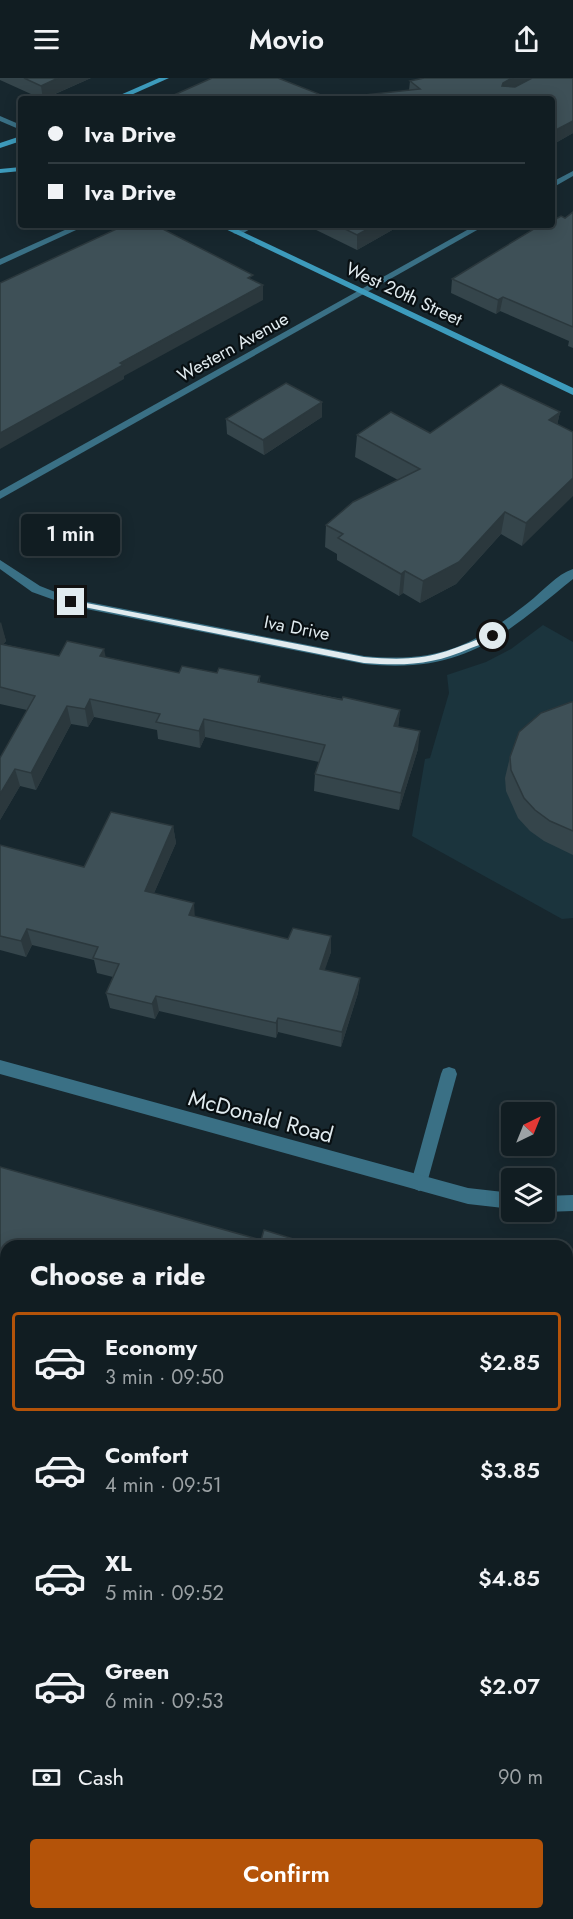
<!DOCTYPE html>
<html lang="en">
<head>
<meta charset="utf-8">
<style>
  body { margin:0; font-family:Jost,sans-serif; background:#1a262a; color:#f1f3f6; height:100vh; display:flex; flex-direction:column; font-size:22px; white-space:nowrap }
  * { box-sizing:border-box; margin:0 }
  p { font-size:20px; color:#9ca2a5 }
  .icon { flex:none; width:33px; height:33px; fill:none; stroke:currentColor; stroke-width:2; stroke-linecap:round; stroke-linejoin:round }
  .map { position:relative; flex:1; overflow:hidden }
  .sheet { position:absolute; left:0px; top:1162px; width:573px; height:680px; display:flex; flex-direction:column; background:#111d22; border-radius:18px 18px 0 0; box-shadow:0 3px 15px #0003,0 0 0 2px #303b40 }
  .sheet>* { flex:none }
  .banner { position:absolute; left:18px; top:18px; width:537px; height:132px; border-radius:6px; box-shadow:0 3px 15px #0003,0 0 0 2px #303b40; display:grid; align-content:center; height:132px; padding:0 30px; background:#111d22 }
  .needle { width:39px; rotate:43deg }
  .tools { position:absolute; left:501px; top:1024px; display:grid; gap:12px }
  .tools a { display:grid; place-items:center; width:54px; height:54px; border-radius:6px; background:#111d22; box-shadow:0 3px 15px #0003,0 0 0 2px #303b40; font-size:30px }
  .end { position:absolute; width:27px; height:27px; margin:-14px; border:8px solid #e1ebef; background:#111; box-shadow:0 0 0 3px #111 }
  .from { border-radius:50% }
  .bubble { position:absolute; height:42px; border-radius:6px; background:#111d22; box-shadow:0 3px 15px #0003,0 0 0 2px #303b40; font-size:20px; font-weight:600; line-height:42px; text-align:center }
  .banner b { display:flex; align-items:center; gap:21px; height:57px; font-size:22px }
  .banner b+b { border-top:2px solid #303b40 }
  .banner i { width:15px; height:15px; background:#f1f3f6 }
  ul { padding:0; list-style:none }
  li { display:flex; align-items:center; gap:18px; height:99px; margin:0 12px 9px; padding:0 18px; border:3px solid transparent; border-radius:6px }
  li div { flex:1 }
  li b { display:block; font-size:22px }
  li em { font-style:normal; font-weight:600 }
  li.active { border-color:#b45309 }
  li>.icon { width:54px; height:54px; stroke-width:1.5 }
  h2 { padding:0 30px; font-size:27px; line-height:72px }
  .pay { display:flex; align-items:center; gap:15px; height:66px; padding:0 30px; font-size:22px }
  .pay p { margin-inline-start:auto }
  .action { display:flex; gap:12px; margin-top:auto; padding:12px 30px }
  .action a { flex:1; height:69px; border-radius:6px; background:#b45309; color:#fff; font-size:24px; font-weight:600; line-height:69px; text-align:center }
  header { display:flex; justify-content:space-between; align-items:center; height:78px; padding:0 30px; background:#111d22; font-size:27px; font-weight:600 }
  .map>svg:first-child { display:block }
</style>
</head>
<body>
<header><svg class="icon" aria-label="menu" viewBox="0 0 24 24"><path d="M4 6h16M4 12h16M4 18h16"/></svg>Movio<svg class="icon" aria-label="share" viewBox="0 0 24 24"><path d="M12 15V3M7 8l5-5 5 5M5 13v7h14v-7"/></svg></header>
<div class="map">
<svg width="573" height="1841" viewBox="0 0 573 1841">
  <rect width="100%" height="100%" fill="#17272e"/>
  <!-- built -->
  <path fill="#1b343d" d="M543 547 573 564V840L562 841 412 758 425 681 430 680 449 615 447 597 486 584 511 571Z"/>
  <!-- green -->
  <path fill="#443e16" d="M567 1494 573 1495V1841H0V1527L6 1528V1836H567Z"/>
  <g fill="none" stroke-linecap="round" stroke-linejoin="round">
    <!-- stream -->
    <g fill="#8c8758" fill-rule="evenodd">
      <path d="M0 1733 6 1734V1752L0 1751Z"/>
      <path d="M353 1836H387L389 1841H355Z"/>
    </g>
    <!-- lane -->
    <g fill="#3a7085" fill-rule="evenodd">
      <path d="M246 147H257L240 157 233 155Z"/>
      <path d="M449 989 455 991 457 996 427 1105 425 1110 419 1113 413 1110 411 1105 441 996 443 991Z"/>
    </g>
    <!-- street -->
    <g fill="#3a7085" fill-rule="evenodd">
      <path d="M0 38 21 47V52L0 43Z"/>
      <path d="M573 93V98L552 110V104Z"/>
      <path d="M76 147H87L0 187V181Z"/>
      <path d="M476 147H486L0 421V413Z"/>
      <path d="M0 482 40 508 73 521 364 578C437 585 472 569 529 524 542 514 557 496 573 491V501C500 560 464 596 364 586L71 528 32 514 0 491Z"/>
      <path d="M0 982 468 1110 512 1115V1131L468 1126 0 996Z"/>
      <path d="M573 1117V1133L544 1134V1118Z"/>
    </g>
    <!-- secondary -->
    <g fill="#3d9bbc" fill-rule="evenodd">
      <path d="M159 0H169L122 21H111Z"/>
      <path d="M21 58V63L0 70V65Z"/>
      <path d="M21 89V93L0 95V91Z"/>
      <path d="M217 147H228L573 310V317Z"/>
    </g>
  </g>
  <!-- wall -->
  <g fill="#35454b">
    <path d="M0 0H91L44 21H42L0 2Z"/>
    <path d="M573 0V55L552 67V21L409 12 410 3Z"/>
    <path d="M573 134V270L568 268 569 263 500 233 496 236 451 215 452 201 540 150 565 140Z"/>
    <path d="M306 147H401L357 172Z"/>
    <path d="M560 334 557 347 522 468 501 456 456 506 420 525 403 515 399 518 337 482V476L325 469 326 447 398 402 355 379 357 357 430 355Z"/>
    <path d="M322 339 264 377 227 356 226 341Z"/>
    <path d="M0 544 6 563 3 566 59 578 106 579 179 595H217L260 598V605L400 632 398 649 418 671 399 732 314 713 315 696 319 684 205 659 200 670 158 661 157 652 94 639 88 649 71 646 36 712 20 708 0 742V680L27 632 0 626Z"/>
    <path d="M573 624V777L544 763 530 753 518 740 506 713 505 700 510 679Z"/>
    <path d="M173 748 176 765 154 815 195 839 288 861 331 858V874L324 892 360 900 358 915 341 969 278 954 276 960 159 933 155 941 110 930 106 915 113 899 97 895 94 882 32 867 26 879 0 872V767L84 789Z"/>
    <path d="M0 1089 261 1162 316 1168H6V1208L0 1206Z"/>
    <path d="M567 1221 573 1222V1359L567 1358Z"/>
  </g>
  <!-- shaded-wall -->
  <g fill="#2b383d">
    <path d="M58 0H91L43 21 41 8Z"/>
    <path d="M512 0H536L501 19 503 5Z"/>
    <path d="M573 43V55L552 67V54Z"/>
    <path d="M375 147H401L357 172V157Z"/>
    <path d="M263 207V222L124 298V301L0 371V355L120 285Z"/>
    <path d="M503 219 500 233 496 236 498 222Z"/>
    <path d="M322 324V339L264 377 263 362Z"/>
    <path d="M560 334 555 357 549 342Z"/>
    <path d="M573 400V418L522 468 526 445Z"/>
    <path d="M505 434 501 456 456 506 420 525 423 503Z"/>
    <path d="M405 493 403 515 399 518 401 496Z"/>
    <path d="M1 544 6 563 0 571V546Z"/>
    <path d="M104 571 108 589 100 578Z"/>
    <path d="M90 621 94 639 88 649 85 631Z"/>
    <path d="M67 628 71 646 36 712 31 695Z"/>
    <path d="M400 632 398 650 394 648Z"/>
    <path d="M204 641 205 659 200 670 199 653Z"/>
    <path d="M420 653 418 671 399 732 401 715Z"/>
    <path d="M15 691 20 708 0 742V716Z"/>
    <path d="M173 748 176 765 148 829 145 813Z"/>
    <path d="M194 825 195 841 189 837Z"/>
    <path d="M27 851 32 867 26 879 21 863Z"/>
    <path d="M331 858V874L320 906V891Z"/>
    <path d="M360 900 358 915 341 969 342 954Z"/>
    <path d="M156 918 159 933 155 941 152 926Z"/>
    <path d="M278 940V954L276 960V945Z"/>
  </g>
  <!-- building -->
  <g fill="#3e5057" stroke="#2b383d" stroke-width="1.5">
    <path d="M24 0H58L41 8Z"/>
    <path d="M212 0H278L319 16 322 21H165Z"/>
    <path d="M424 0H512L503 5 502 8 515 9 532 0H573V43L552 54V21H327L420 11 410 3Z"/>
    <path d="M573 134V249L503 219 498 222 452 201 537 149 540 150 546 147H552V143L561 138 565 140Z"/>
    <path d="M125 147H155L253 197 248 200 263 207 120 285 123 287 0 355V205Z"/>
    <path d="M337 147H375L357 157Z"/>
    <path d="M286 305 322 324 263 362 226 341Z"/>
    <path d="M501 306 560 334 549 342 573 354V400L526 445 505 434 459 484 423 503 405 493 401 496 338 460 343 456 326 447 353 424 420 391 357 357 391 334 430 355Z"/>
    <path d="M67 563 104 571 100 578 179 595 182 588 217 595 219 590 260 598 258 604 342 622 343 619 400 632 394 648 420 653 401 715 315 696 325 667 204 641 199 653 156 644 160 636 90 621 85 631 67 628 31 695 15 691 0 716V680L35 618 0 609V566L59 578Z"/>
    <path d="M571 624H573V753L550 743 535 732 524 720 511 692 510 679 519 654 541 635Z"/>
    <path d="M111 734 173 748 145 813 194 825 189 837 288 861 293 850 331 858 320 891 360 900 342 954 278 940 276 945 156 918 152 926 106 915 119 886 93 880 98 869 27 851 21 863 0 858V767L84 789Z"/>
    <path d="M0 1089 261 1162 264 1152 316 1168 317 1164 334 1168H6V1199L0 1197Z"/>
    <path d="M567 1221 573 1222V1350L567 1349Z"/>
  </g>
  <!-- route -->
  <path fill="#e1ebef" d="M71 522 364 579C421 584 439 578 490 556L497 558C490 563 480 567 471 570 433 587 405 588 364 585L69 526 68 524Z"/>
  <g text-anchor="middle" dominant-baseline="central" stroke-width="4.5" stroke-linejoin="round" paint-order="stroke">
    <!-- far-street labels -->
    <g font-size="18" fill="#e1ebef" stroke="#080f12">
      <text transform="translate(404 216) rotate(25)">West 20th Street</text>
      <text transform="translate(233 269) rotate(-29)">Western Avenue</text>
      <text transform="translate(297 550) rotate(11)">Iva Drive</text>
    </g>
    <!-- street labels -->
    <g font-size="22" fill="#e1ebef" stroke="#080f12">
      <text transform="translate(261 1038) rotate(15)">McDonald Road</text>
    </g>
  </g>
</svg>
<div class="tools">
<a><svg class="needle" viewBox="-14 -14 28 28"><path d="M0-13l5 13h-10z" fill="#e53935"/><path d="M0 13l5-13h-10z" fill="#9ca2a5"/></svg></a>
<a><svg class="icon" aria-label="layers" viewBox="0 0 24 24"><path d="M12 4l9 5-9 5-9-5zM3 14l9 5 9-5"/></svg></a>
</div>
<i class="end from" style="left:493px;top:558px"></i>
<i class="end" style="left:71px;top:524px"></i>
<div class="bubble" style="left:21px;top:436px;width:99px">1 min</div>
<div class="banner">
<b><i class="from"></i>Iva Drive</b>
<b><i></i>Iva Drive</b>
</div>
<section class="sheet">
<h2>Choose a ride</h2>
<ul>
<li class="active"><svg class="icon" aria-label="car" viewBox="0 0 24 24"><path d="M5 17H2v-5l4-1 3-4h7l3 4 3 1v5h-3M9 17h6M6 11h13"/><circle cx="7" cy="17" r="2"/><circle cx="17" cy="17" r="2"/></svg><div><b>Economy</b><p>3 min · 09:50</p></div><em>$2.85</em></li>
<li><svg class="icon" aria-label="car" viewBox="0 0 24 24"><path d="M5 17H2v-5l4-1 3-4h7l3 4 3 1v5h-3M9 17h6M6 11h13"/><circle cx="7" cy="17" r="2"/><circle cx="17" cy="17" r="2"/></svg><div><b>Comfort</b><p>4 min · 09:51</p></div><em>$3.85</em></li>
<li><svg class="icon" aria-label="car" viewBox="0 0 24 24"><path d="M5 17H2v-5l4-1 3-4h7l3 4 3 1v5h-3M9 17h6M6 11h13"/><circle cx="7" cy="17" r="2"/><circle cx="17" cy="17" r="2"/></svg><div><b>XL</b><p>5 min · 09:52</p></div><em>$4.85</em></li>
<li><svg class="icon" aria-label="car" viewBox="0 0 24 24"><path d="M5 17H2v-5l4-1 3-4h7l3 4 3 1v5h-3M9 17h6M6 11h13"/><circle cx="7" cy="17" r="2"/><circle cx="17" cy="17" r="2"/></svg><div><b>Green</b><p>6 min · 09:53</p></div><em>$2.07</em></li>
</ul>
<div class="pay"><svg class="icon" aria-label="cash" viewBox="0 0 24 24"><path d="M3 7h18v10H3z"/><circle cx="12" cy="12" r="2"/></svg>Cash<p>90 m</p></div>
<div class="action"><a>Confirm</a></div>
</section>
</div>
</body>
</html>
